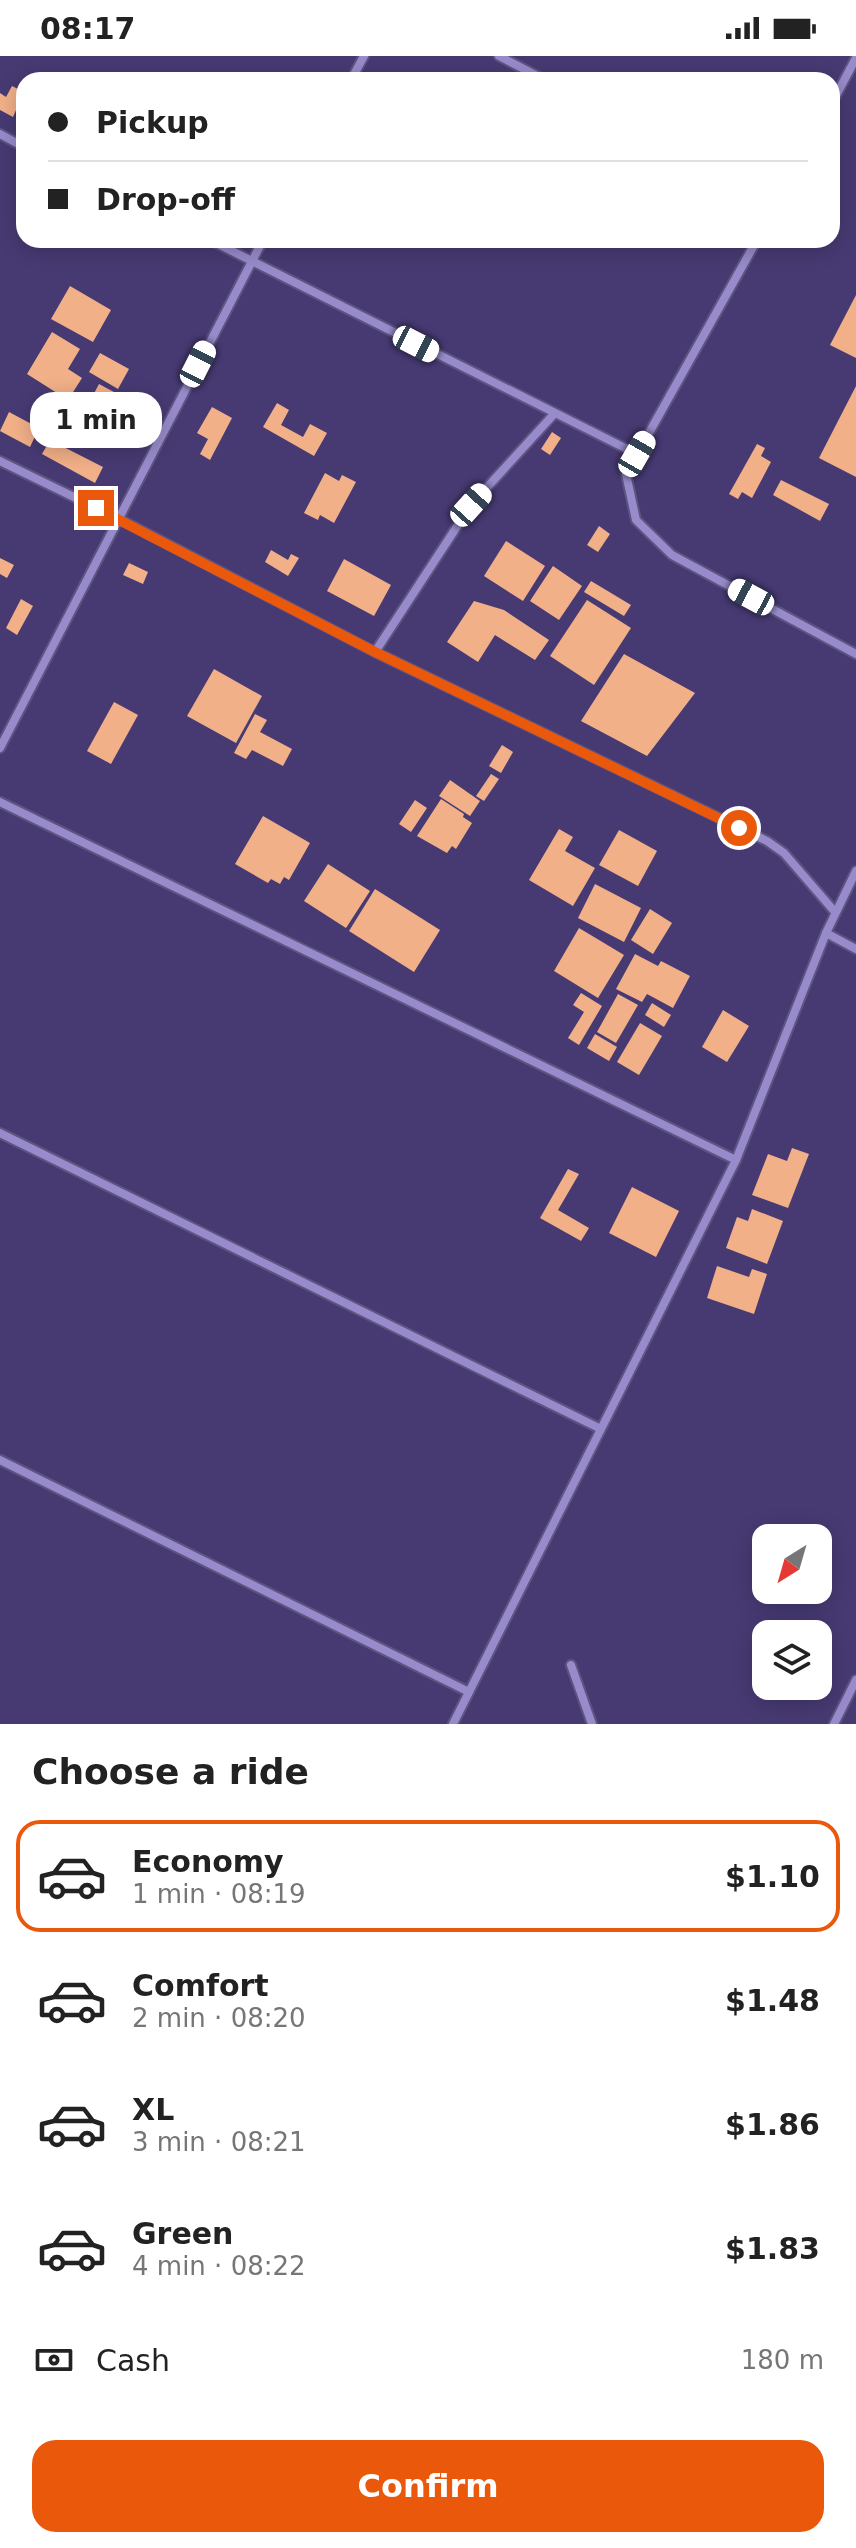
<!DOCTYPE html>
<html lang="en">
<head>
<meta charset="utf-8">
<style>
  body { margin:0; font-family:"DejaVu Sans",sans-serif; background:#f6f6f6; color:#222; height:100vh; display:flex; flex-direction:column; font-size:30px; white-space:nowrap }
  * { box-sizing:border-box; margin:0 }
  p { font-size:26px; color:#767676 }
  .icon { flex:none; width:44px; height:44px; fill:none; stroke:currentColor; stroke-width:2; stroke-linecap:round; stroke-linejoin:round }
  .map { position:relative; height:1668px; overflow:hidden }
  .side { display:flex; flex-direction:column; background:#fff; flex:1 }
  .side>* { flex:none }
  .guide { position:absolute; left:16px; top:16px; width:824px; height:176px; border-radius:24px; box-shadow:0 4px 20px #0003; display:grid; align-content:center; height:176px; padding:0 32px; background:#fff }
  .needle { width:52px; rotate:217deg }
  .tools { position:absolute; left:752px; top:1468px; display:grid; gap:16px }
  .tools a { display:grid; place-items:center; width:80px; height:80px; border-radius:16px; background:#fff; box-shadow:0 4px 20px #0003; font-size:40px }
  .end { position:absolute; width:36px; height:36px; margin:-18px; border:10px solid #ea580c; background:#fff; box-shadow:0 0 0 4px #fff }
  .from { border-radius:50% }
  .bubble { position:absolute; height:56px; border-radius:24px; background:#fff; box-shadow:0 4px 20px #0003; font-size:26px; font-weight:600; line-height:56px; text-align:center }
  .car { position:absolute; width:24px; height:48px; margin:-24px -12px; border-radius:10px; box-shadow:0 0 6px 2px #0007; background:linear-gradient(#fff 24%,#345 0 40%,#fff 0 76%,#345 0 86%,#fff 0) }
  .guide b { display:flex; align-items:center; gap:28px; height:76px; font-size:30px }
  .guide b+b { border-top:2px solid #e0e0e0 }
  .guide i { width:20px; height:20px; background:#222 }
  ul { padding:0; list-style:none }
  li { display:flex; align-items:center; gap:24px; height:112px; margin:0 16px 12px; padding:0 16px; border:4px solid transparent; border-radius:24px }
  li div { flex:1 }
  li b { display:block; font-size:30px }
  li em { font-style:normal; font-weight:600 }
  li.on { border-color:#ea580c }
  li>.icon { width:72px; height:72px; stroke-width:1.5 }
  h2 { padding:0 32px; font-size:36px; line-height:96px }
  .pay { display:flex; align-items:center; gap:20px; height:88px; padding:0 32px; font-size:30px }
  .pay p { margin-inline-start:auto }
  .button { display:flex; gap:16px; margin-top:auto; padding:16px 32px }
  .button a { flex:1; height:92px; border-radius:24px; background:#ea580c; color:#fff; font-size:32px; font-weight:600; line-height:92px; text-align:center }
  .status { display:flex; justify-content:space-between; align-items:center; height:56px; padding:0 40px; background:#fff; direction:ltr }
  .status svg { height:22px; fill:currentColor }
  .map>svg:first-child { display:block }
</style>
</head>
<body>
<div class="status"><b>08:17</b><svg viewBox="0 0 49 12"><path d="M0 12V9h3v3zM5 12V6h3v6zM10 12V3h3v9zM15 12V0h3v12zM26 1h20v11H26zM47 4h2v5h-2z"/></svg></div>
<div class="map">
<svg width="856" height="1668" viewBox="0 0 856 1668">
  <rect width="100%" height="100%" fill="#473a73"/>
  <!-- building -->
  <g fill="#f1b088">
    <path d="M12 30 24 36 13 61 0 54V37L6 41Z"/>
    <path d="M70 230 111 254 93 286 51 263Z"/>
    <path d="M856 239V302L830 289Z"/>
    <path d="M52 276 80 293 68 313 82 322 68 344 27 318Z"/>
    <path d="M100 297 129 313 118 333 89 316Z"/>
    <path d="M99 328 140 350 122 382 82 360Z"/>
    <path d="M856 330V421L819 402Z"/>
    <path d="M277 347 289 354 281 369 303 381 310 368 327 377 314 400 263 371Z"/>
    <path d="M212 351 232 362 210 404 200 398 208 383 197 377Z"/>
    <path d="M9 356 39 372 30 391 0 375Z"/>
    <path d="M552 376 561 382 550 399 541 393Z"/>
    <path d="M50 384 103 411 95 427 42 398Z"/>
    <path d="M757 388 765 392 761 400 771 406 752 442 742 436 738 443 729 438Z"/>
    <path d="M325 417 339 425 342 419 356 426 334 467 320 459 318 464 304 457Z"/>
    <path d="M781 424 829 448 820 465 773 439Z"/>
    <path d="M599 470 610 478 598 496 587 489Z"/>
    <path d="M506 485 545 510 523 545 484 520Z"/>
    <path d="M271 494 288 504 291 498 299 502 288 520 265 506Z"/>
    <path d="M0 502 14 509 7 522 0 518Z"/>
    <path d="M344 503 391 529 374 560 327 535Z"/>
    <path d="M129 507 148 516 143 528 123 519Z"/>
    <path d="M553 510 582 530 559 564 530 545Z"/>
    <path d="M591 525 631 549 624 560 584 536Z"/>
    <path d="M21 543 33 550 17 579 6 572Z"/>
    <path d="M587 544 631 572 594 629 550 600Z"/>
    <path d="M474 545 504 554 549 584 535 604 495 579 478 606 447 586Z"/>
    <path d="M624 598 695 637 647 700 581 665Z"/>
    <path d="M214 613 262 640 236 687 187 660Z"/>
    <path d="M114 646 138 659 111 708 87 695Z"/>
    <path d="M255 658 267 664 260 676 292 693 283 710 252 694 246 703 234 697Z"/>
    <path d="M502 689 513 696 501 717 489 710Z"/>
    <path d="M491 718 499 723 484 745 476 740Z"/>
    <path d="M450 724 480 745 470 760 439 740Z"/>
    <path d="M441 743 464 758 463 761 472 767 456 793 452 790 447 797 417 780Z"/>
    <path d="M415 744 427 752 411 776 399 768Z"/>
    <path d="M263 760 310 787 289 824 284 821 280 828 271 823 268 827 235 808Z"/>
    <path d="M559 773 573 781 565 795 595 812 573 850 529 824Z"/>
    <path d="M619 774 657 795 638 830 599 809Z"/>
    <path d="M328 808 370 835 346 872 304 845Z"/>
    <path d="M595 828 641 852 624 886 578 862Z"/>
    <path d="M375 833 440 874 414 916 349 875Z"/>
    <path d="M650 853 672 867 653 898 631 884Z"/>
    <path d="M579 872 624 899 598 942 554 915Z"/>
    <path d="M635 898 658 910 661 905 690 920 673 952 647 938 642 946 616 933Z"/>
    <path d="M581 937 602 950 579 989 568 982 584 956 573 949Z"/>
    <path d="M618 938 638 949 616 987 597 976Z"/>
    <path d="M652 947 671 959 664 971 645 959Z"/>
    <path d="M723 954 749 970 727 1006 702 991Z"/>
    <path d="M640 967 662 980 639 1019 617 1006Z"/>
    <path d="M595 978 617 991 609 1005 587 992Z"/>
    <path d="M792 1092 809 1098 788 1152 752 1139 768 1098 787 1105Z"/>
    <path d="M568 1113 579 1118 558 1154 589 1172 581 1185 540 1162Z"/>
    <path d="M632 1131 679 1155 656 1201 609 1177Z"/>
    <path d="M752 1153 783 1165 767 1208 726 1192 737 1161 748 1165Z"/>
    <path d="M717 1210 749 1221 752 1213 767 1218 754 1258 707 1242Z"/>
  </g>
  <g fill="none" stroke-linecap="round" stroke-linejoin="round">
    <defs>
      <g id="street">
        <path d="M499 0 545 24"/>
        <path d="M351 24 364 0"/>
        <path d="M832 47 856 2"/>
        <path d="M0 78 24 91"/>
        <path d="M210 184 637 398"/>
        <path d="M757 184 626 418 636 464 672 499 856 598"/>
        <path d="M0 405 119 463 375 596 767 785 784 797 835 856"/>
        <path d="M375 596 471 449 554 358"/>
        <path d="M0 692 263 184"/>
        <path d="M0 746 736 1104"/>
        <path d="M826 877 856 893"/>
        <path d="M0 1077 601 1373"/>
        <path d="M0 1404 469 1636"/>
        <path d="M571 1609 592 1668"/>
        <path d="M453 1668 736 1104 826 877 856 815"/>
        <path d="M834 1668 856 1624"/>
      </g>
    </defs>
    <!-- street casing -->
    <use href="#street" stroke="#5f5380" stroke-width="12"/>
    <!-- street -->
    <use href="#street" stroke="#978bcb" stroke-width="8"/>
  </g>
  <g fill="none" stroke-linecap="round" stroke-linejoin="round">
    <!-- route -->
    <path stroke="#ea580c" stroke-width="10" d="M96 452 375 596 739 772"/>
  </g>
</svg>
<div class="tools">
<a><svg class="needle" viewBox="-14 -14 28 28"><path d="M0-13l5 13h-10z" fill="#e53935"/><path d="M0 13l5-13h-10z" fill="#767676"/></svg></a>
<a><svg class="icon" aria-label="layers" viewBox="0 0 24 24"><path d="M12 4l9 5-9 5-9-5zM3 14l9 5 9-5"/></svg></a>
</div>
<i class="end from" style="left:739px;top:772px"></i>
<i class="end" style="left:96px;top:452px"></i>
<div class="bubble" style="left:30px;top:336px;width:132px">1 min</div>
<i class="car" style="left:416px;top:288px;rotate:117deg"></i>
<i class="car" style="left:198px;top:308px;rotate:27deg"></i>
<i class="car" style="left:637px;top:398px;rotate:30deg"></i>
<i class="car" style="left:471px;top:449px;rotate:42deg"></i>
<i class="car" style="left:751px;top:541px;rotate:298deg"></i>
<div class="guide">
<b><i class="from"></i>Pickup</b>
<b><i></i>Drop-off</b>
</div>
</div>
<section class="side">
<h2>Choose a ride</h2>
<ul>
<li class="on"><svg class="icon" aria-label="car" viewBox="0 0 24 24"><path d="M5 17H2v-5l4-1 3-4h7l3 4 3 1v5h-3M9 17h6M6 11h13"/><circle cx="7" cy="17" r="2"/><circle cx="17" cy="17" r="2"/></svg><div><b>Economy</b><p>1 min · 08:19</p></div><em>$1.10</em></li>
<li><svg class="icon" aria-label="car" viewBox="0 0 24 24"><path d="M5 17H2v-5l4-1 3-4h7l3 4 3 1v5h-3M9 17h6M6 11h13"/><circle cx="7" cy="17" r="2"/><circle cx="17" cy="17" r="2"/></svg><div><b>Comfort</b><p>2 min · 08:20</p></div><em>$1.48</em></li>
<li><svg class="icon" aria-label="car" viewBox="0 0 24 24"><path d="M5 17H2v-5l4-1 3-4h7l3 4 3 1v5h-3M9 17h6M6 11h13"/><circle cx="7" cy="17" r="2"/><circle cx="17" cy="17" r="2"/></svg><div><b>XL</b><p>3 min · 08:21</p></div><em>$1.86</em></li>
<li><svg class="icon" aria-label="car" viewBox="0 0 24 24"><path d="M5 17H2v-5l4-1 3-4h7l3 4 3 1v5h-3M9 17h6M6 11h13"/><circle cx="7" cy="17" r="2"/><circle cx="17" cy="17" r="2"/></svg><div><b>Green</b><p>4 min · 08:22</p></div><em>$1.83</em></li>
</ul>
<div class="pay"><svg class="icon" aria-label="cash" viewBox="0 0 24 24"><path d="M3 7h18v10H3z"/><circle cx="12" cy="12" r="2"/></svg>Cash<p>180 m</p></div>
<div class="button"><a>Confirm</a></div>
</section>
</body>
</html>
